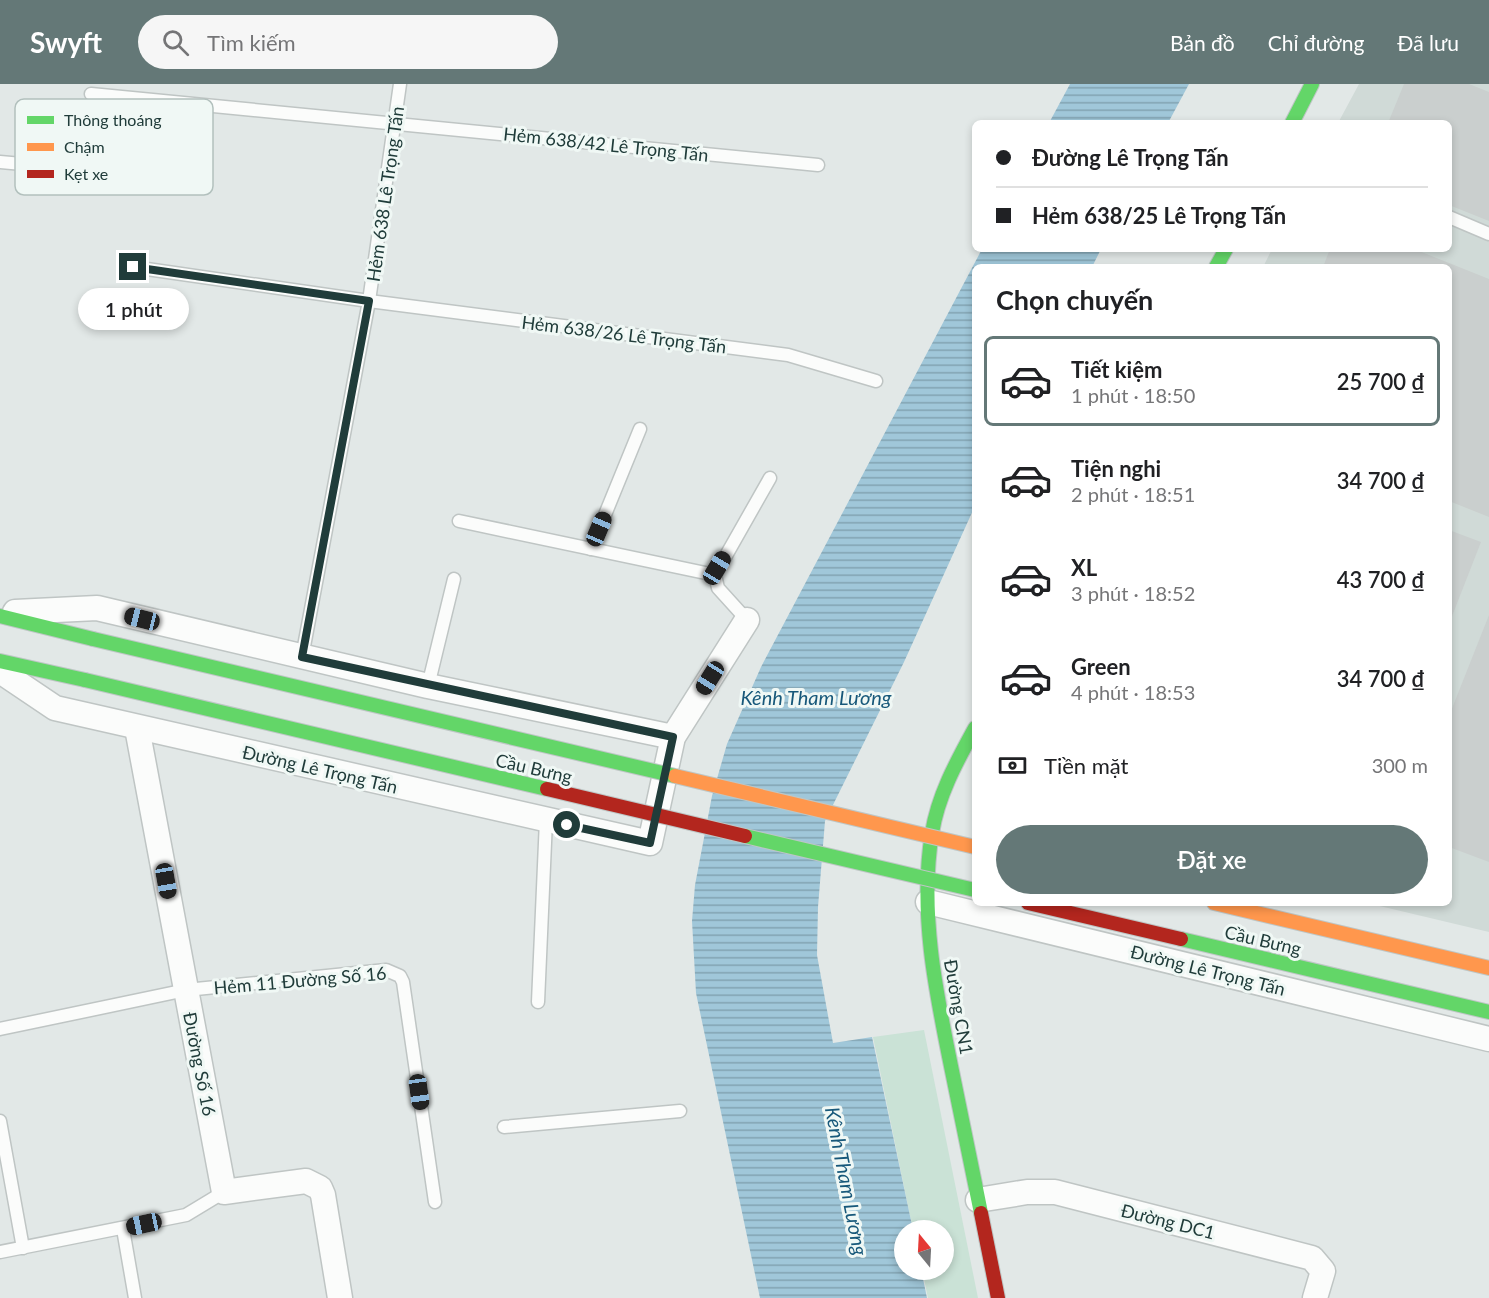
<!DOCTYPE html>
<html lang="vi">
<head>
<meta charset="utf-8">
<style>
  body { margin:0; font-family:Lato,sans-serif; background:#f6f6f6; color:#202124; height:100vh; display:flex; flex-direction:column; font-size:22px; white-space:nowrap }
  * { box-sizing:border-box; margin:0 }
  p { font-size:20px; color:#757577 }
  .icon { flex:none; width:33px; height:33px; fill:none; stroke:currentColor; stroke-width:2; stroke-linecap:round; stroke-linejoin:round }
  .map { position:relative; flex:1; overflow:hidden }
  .drawer { position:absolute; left:972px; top:180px; width:480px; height:642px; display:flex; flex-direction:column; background:#fff; border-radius:9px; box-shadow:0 3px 9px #0003 }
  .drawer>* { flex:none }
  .guide { position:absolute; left:972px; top:36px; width:480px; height:132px; border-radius:9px; box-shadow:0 3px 9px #0003; display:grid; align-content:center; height:132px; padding:0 24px; background:#fff }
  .needle { width:39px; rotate:342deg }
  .fabs { position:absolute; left:894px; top:1136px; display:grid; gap:12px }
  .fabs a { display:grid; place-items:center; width:60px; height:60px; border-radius:50%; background:#fff; box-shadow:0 3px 9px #0003; font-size:30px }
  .end { position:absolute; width:27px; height:27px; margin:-14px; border:8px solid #203c3a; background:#fff; box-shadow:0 0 0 3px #fff }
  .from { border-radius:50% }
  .bubble { position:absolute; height:42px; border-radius:21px; background:#fff; box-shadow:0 3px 9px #0003; font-size:20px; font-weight:600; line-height:42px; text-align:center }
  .car { position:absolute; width:18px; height:36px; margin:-18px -9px; border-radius:8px; box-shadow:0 0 4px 2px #0007; background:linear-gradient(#222 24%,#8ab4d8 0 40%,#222 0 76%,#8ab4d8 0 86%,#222 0) }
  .guide b { display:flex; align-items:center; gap:21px; height:57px; font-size:22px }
  .guide b+b { border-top:2px solid #e0e0e0 }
  .guide i { width:15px; height:15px; background:#202124 }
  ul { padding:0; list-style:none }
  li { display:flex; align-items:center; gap:18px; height:90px; margin:0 12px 9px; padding:0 12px; border:3px solid transparent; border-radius:9px }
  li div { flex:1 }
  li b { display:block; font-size:22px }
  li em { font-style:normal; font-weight:600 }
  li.active { border-color:#647877 }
  li>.icon { width:54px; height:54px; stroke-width:1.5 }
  h2 { padding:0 24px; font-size:27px; line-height:72px }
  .pay { display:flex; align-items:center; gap:15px; height:66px; padding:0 24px; font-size:22px }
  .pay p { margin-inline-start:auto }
  .cta { display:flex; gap:12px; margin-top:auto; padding:12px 24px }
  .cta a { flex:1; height:69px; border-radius:36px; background:#647877; color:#fff; font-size:24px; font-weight:600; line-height:69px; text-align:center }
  header { display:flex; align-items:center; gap:36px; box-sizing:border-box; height:84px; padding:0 30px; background:#647877; color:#fff }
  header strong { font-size:28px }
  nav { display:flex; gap:33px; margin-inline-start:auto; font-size:21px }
  .search { width:420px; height:54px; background:#f6f6f6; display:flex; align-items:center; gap:15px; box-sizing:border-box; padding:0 21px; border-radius:33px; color:#757577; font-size:22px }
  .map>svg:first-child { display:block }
</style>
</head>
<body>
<header>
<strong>Swyft</strong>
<div class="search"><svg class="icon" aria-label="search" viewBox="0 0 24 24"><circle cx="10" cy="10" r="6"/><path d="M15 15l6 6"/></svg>Tìm kiếm</div>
<nav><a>Bản đồ</a><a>Chỉ đường</a><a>Đã lưu</a></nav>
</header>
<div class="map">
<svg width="1489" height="1214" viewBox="0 0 1489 1214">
  <defs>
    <pattern id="water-rules" width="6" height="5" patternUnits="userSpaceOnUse" patternTransform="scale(1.5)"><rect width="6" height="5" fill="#a0c7d9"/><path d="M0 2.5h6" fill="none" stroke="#82a3b1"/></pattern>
  </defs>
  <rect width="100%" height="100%" fill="#e2e8e7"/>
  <!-- built -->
  <path fill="#d0dad7" d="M1359 0H1489V848L1367 819H1449V183H1263L1272 165H1449V39H1338Z"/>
  <!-- green -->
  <path fill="#cae2d6" d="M924 946 978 1214H928L922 1185H944V1146H913L873 953Z"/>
  <!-- water -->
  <g fill="url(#water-rules)">
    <path d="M1070 0H1189L1168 39H1049Z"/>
    <path d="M982 165H1101L1092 183H975V422L904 578 825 737 818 823 817 871 833 959 872 953 913 1146H904V1185H921L927 1214H760L696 909 692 837 695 801 712 712 727 660 761 583Z"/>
  </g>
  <!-- building -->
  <g fill="#cacfce">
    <path d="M1404 0H1469L1489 8V137L1449 121V39H1388Z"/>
    <path d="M1330 165H1414L1489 195V433L1449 417V183H1323Z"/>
    <path d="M1449 446 1481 458 1449 540Z"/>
    <path d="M1489 531V778L1449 763V632Z"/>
  </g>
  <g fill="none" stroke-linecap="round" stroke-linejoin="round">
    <defs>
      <g id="lane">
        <path d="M91 10 818 81"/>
        <path d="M0 78 88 86"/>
        <path d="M1449 133 1489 150"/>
        <path d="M133 183 369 217 788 271 876 297"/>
        <path d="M459 437 715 491"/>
        <path d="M591 465 640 345"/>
        <path d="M747 536 718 504 715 491 770 394"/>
        <path d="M302 573 369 217 400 0"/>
        <path d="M428 602 454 495"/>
        <path d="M538 918 546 736"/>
        <path d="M0 945 186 906 386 886 400 892 403 898 435 1118"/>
        <path d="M0 1037 23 1164"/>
        <path d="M504 1043 680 1027"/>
        <path d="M123 1145 135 1214"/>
        <path d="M0 1168 186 1131 224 1108"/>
      </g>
      <g id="street">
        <path d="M15 528 97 524 428 602 673 653"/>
        <path d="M0 587 55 624 650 759 673 653 747 536"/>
        <path d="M137 644 224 1108 306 1097 320 1104 323 1111 340 1214"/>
        <path d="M928 818 1489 955"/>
        <path d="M978 1116 1027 1108H1055L1312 1174 1323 1187 1315 1214"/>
      </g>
      <g id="fast">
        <path d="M1292 39 1312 0"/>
        <path d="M1216 183 1226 165"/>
        <path d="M0 532 93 555"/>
        <path d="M0 577 85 596"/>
        <path d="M975 644C957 677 938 711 932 749 919 828 936 909 952 987 962 1034 971 1082 981 1129"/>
        <path d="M1181 855 1489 928"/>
      </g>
      <path id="slow" d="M1214 819 1489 884"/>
      <g id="jam">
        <path d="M1028 819 1181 855"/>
        <path d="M981 1129 998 1214"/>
      </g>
    </defs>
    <!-- lane casing -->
    <use href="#lane" stroke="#bfc5c4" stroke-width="15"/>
    <!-- street casing -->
    <use href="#street" stroke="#bfc5c4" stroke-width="27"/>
    <!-- fast casing -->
    <use href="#fast" stroke="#bec6c5" stroke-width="16"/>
    <!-- slow casing -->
    <use href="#slow" stroke="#bec6c5" stroke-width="16"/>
    <!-- jam casing -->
    <use href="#jam" stroke="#bec6c5" stroke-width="16"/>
    <!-- lane -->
    <use href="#lane" stroke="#fbfcfb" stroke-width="12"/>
    <!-- street -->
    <use href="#street" stroke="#fbfcfb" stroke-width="24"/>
    <!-- fast -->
    <use href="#fast" stroke="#63d668" stroke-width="14"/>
    <!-- slow -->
    <use href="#slow" stroke="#ff974d" stroke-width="14"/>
    <!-- jam -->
    <use href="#jam" stroke="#b3261e" stroke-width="14"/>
    <defs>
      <g id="fast-bridge">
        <path d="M93 555 675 692"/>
        <path d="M85 596 547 705"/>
        <path d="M745 752 975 806"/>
      </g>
      <path id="slow-bridge" d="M675 692 975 763"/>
      <path id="jam-bridge" d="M547 705 745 752"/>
    </defs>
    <!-- fast-bridge casing -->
    <use href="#fast-bridge" stroke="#bec6c5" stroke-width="16" stroke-linecap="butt"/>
    <!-- slow-bridge casing -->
    <use href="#slow-bridge" stroke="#bec6c5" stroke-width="16" stroke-linecap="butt"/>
    <!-- jam-bridge casing -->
    <use href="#jam-bridge" stroke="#bec6c5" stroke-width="16" stroke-linecap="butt"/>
    <!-- fast-bridge -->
    <use href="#fast-bridge" stroke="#63d668" stroke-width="14"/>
    <!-- slow-bridge -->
    <use href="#slow-bridge" stroke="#ff974d" stroke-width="14"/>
    <!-- jam-bridge -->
    <use href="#jam-bridge" stroke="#b3261e" stroke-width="14"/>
  </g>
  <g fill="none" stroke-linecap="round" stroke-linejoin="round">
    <!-- route -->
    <path stroke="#203c3a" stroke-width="8" d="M133 183 369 217 302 573 673 653 650 759 567 741"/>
  </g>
  <g text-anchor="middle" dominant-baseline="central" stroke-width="6" stroke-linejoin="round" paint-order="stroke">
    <!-- street labels -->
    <g font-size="18" fill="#203c3a" stroke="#f0f8f5">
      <text transform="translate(606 60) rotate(6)">Hẻm 638/42 Lê Trọng Tấn</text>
      <text transform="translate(385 110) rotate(-82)">Hẻm 638 Lê Trọng Tấn</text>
      <text transform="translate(624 250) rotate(7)">Hẻm 638/26 Lê Trọng Tấn</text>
      <text transform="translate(534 684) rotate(13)">Cầu Bưng</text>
      <text transform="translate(320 685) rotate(13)">Đường Lê Trọng Tấn</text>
      <text transform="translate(1263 856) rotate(13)">Cầu Bưng</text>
      <text transform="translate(1208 886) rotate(14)">Đường Lê Trọng Tấn</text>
      <text transform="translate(300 896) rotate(-5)">Hẻm 11 Đường Số 16</text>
      <text transform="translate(959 923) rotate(80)">Đường CN1</text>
      <text transform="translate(200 980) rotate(79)">Đường Số 16</text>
      <text transform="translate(1168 1137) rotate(14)">Đường DC1</text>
    </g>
    <!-- water labels -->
    <g font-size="20" font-style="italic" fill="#17587a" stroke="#f0f8f5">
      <text x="816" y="613">Kênh Tham Lương</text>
      <text transform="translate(847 1097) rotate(79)">Kênh Tham Lương</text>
    </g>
  </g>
  <!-- legend -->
  <rect x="15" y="15" width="198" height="96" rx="9" fill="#f0f8f5" stroke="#b2c0bd" stroke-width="1.5"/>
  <rect x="27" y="32" width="27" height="8" fill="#63d668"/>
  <rect x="27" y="59" width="27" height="8" fill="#ff974d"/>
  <rect x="27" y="86" width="27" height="8" fill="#b3261e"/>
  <g font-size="16" fill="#203c3a">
    <text x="64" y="42">Thông thoáng</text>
    <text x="64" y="69">Chậm</text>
    <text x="64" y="96">Kẹt xe</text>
  </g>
</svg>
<div class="fabs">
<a><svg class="needle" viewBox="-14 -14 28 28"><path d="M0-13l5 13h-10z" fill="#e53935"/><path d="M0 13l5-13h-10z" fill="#757577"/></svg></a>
</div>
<i class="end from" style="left:567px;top:741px"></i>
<i class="end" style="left:133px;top:183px"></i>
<div class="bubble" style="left:78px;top:204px;width:111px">1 phút</div>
<i class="car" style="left:599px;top:445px;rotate:23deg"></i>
<i class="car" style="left:717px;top:484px;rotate:31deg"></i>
<i class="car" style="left:142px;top:535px;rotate:284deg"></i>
<i class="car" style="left:710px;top:594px;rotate:212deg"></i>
<i class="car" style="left:166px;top:797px;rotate:170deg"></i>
<i class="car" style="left:419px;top:1008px;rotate:172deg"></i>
<i class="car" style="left:144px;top:1140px;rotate:258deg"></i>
<div class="guide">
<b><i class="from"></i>Đường Lê Trọng Tấn</b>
<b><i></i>Hẻm 638/25 Lê Trọng Tấn</b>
</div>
<section class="drawer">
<h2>Chọn chuyến</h2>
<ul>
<li class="active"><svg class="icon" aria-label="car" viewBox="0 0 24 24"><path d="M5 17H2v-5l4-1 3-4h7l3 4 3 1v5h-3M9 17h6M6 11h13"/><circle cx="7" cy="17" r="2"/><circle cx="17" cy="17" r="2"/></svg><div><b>Tiết kiệm</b><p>1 phút · 18:50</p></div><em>25 700 ₫</em></li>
<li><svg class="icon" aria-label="car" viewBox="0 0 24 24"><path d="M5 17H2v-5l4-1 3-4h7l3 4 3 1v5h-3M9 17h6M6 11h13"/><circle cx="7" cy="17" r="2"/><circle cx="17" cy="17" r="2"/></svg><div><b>Tiện nghi</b><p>2 phút · 18:51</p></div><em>34 700 ₫</em></li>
<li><svg class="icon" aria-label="car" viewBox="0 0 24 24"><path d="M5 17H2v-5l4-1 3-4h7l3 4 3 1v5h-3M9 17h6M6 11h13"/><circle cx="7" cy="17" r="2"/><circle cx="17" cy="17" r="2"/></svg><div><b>XL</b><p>3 phút · 18:52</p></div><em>43 700 ₫</em></li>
<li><svg class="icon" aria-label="car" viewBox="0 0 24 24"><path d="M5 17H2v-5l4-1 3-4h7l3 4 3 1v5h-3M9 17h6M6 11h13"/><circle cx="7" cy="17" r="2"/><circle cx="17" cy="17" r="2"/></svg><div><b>Green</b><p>4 phút · 18:53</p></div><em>34 700 ₫</em></li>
</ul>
<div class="pay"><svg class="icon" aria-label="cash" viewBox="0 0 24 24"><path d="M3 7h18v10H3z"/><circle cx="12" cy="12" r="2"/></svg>Tiền mặt<p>300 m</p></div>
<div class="cta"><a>Đặt xe</a></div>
</section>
</div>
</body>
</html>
